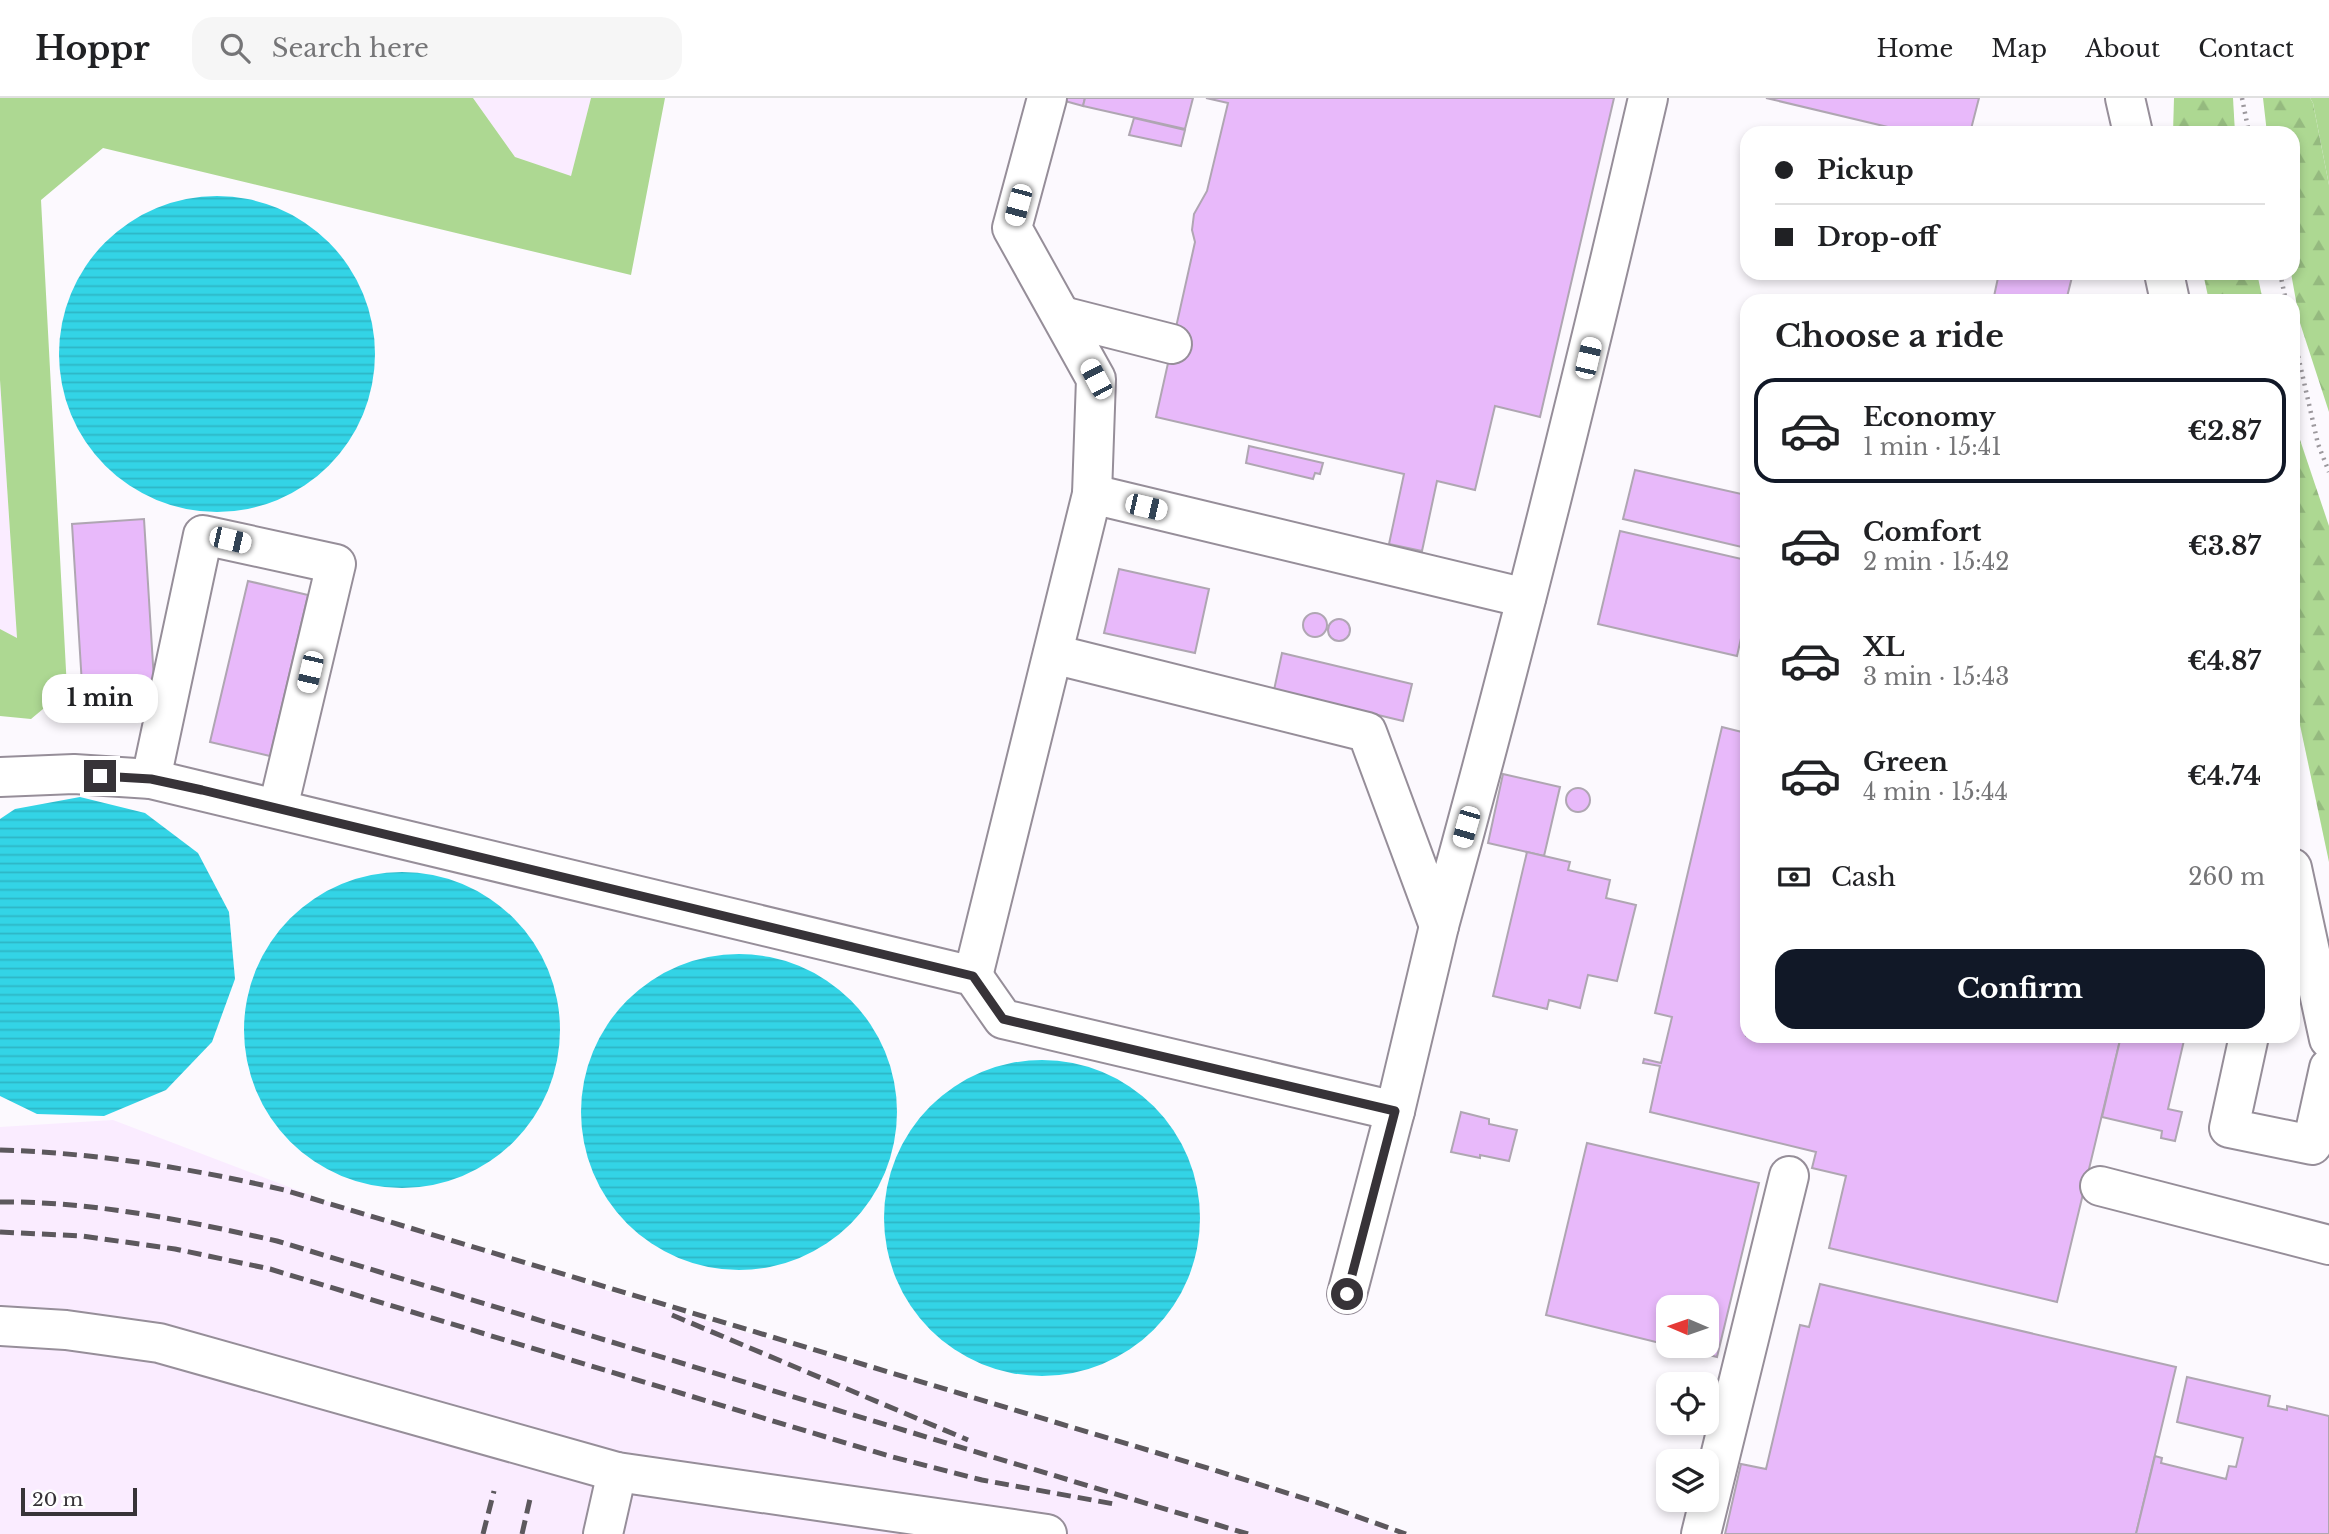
<!DOCTYPE html>
<html lang="en">
<head>
<meta charset="utf-8">
<style>
  body { margin:0; font-family:"Libre Baskerville",serif; background:#f6f6f6; color:#202124; height:100vh; display:flex; flex-direction:column; font-size:26px; white-space:nowrap }
  * { box-sizing:border-box; margin:0 }
  p { font-size:23px; color:#757577 }
  .icon { flex:none; width:38px; height:38px; fill:none; stroke:currentColor; stroke-width:2; stroke-linecap:round; stroke-linejoin:round }
  .map { position:relative; flex:1; overflow:hidden }
  .sheet { position:absolute; left:1740px; top:196px; width:560px; height:749px; display:flex; flex-direction:column; background:#fff; border-radius:21px; box-shadow:0 4px 10px #0003 }
  .sheet>* { flex:none }
  .banner { position:absolute; left:1740px; top:28px; width:560px; height:154px; border-radius:21px; box-shadow:0 4px 10px #0003; display:grid; align-content:center; height:154px; padding:0 35px; background:#fff }
  .needle { width:46px; rotate:272deg }
  .buttons { position:absolute; left:1656px; top:1197px; display:grid; gap:14px }
  .buttons a { display:grid; place-items:center; width:63px; height:63px; border-radius:14px; background:#fff; box-shadow:0 4px 10px #0003; font-size:35px }
  .scale { position:absolute; left:21px; bottom:18px; width:116px; box-sizing:border-box; padding-left:7px; border:4px solid #373338; border-top:0; font-size:19px; line-height:24px; white-space:nowrap; color:#373338; -webkit-text-stroke:5px #fff; paint-order:stroke }
  .end { position:absolute; width:32px; height:32px; margin:-16px; border:9px solid #373338; background:#fff; box-shadow:0 0 0 4px #fff }
  .from { border-radius:50% }
  .bubble { position:absolute; height:49px; border-radius:21px; background:#fff; box-shadow:0 4px 10px #0003; font-size:23px; font-weight:800; line-height:49px; text-align:center }
  .car { position:absolute; width:21px; height:42px; margin:-21px -10px; border-radius:9px; box-shadow:0 0 5px 2px #0007; background:linear-gradient(#fff 24%,#345 0 40%,#fff 0 76%,#345 0 86%,#fff 0) }
  .banner b { display:flex; align-items:center; gap:24px; height:66px; font-size:26px }
  .banner b+b { border-top:2px solid #e0e0e0 }
  .banner i { width:18px; height:18px; background:#202124 }
  ul { padding:0; list-style:none }
  li { display:flex; align-items:center; gap:21px; height:105px; margin:0 14px 10px; padding:0 21px; border:4px solid transparent; border-radius:21px }
  li div { flex:1 }
  li b { display:block; font-size:26px }
  li em { font-style:normal; font-weight:800 }
  li.selected { border-color:#111827 }
  li>.icon { width:63px; height:63px; stroke-width:1.5 }
  h2 { padding:0 35px; font-size:32px; line-height:84px }
  .pay { display:flex; align-items:center; gap:18px; height:77px; padding:0 35px; font-size:26px }
  .pay p { margin-inline-start:auto }
  .button { display:flex; gap:14px; margin-top:auto; padding:14px 35px }
  .button a { flex:1; height:80px; border-radius:21px; background:#111827; color:#fff; font-size:28px; font-weight:800; line-height:80px; text-align:center }
  header { display:flex; align-items:center; gap:42px; box-sizing:border-box; height:98px; padding:0 35px; background:#fff; border-bottom:2px solid #e0e0e0 }
  header strong { font-size:33px }
  nav { display:flex; gap:38px; margin-inline-start:auto; font-size:24px }
  .search { width:490px; height:63px; background:#f6f6f6; display:flex; align-items:center; gap:18px; box-sizing:border-box; padding:0 24px; border-radius:21px; color:#757577; font-size:26px }
  .map>svg:first-child { display:block }
</style>
</head>
<body>
<header>
<strong>Hoppr</strong>
<div class="search"><svg class="icon" aria-label="search" viewBox="0 0 24 24"><circle cx="10" cy="10" r="6"/><path d="M15 15l6 6"/></svg>Search here</div>
<nav><a>Home</a><a>Map</a><a>About</a><a>Contact</a></nav>
</header>
<div class="map">
<svg width="2329" height="1436" viewBox="0 0 2329 1436">
  <defs>
    <pattern id="forest-firs" width="22" height="20" patternUnits="userSpaceOnUse" patternTransform="scale(1.75)"><rect width="22" height="20" fill="#add892"/><path d="M5 1l3.5 6h-7zM16 11l3.5 6h-7z" fill="#95ba7f"/></pattern>
    <pattern id="water-rules" width="6" height="5" patternUnits="userSpaceOnUse" patternTransform="scale(1.75)"><rect width="6" height="5" fill="#33d4e6"/><path d="M0 2.5h6" fill="none" stroke="#2eb6c6"/></pattern>
  </defs>
  <rect width="100%" height="100%" fill="#fcf9fe"/>
  <!-- built -->
  <g fill="#faecff">
    <path d="M473 0H591L571 79 515 59Z"/>
    <path d="M0 282 17 541 0 531Z"/>
    <path d="M113 1022 339 1108 618 1196 1310 1402 1396 1436H0V1029Z"/>
  </g>
  <!-- green -->
  <g fill="#add892">
    <path d="M0 0H473L515 59 571 78 591 0H665L631 177 103 50 41 102 67 591 31 621 0 618V531L17 540 0 282Z"/>
    <path d="M2310 0H2329V87L2313 5Z"/>
  </g>
  <!-- forest -->
  <g fill="url(#forest-firs)">
    <path d="M2174 0H2233L2235 35H2173Z"/>
    <path d="M2263 0H2310L2313 5 2329 87V314L2300 225 2291 175H2292V35H2267Z"/>
    <path d="M2203 175H2257L2263 203H2209Z"/>
    <path d="M2292 318 2329 428V764L2293 594Z"/>
  </g>
  <!-- water -->
  <g fill="url(#water-rules)">
    <circle cx="217" cy="256" r="158"/>
    <path d="M80 699 145 715 198 755 229 814 235 881 212 944 166 992 104 1018 37 1016 0 998V721L15 711Z"/>
    <circle cx="402" cy="932" r="158"/>
    <circle cx="739" cy="1014" r="158"/>
    <circle cx="1042" cy="1120" r="158"/>
  </g>
  <!-- building -->
  <g fill="#e8b9fa" stroke="#afa6b2" stroke-width="2">
    <path d="M1066 0H1085L1083 8 1065 3Z"/>
    <path d="M1085 0H1193L1185 31 1083 8Z"/>
    <path d="M1206 0H1614L1540 319 1495 308 1475 392 1437 383 1422 453 1389 446 1404 376 1156 319 1195 144 1192 132 1194 116 1207 93 1228 5Z"/>
    <path d="M1766 0H1979L1970 35H1913Z"/>
    <path d="M1134 20 1185 32 1181 48 1129 37Z"/>
    <path d="M1999 175H2073L2066 203H1993Z"/>
    <path d="M1249 348 1323 365 1320 376 1315 375 1313 381 1246 365Z"/>
    <path d="M1635 372 1746 397V450L1623 421Z"/>
    <path d="M144 421 155 599 83 603 72 426Z"/>
    <path d="M1620 433 1746 462V518L1737 558 1598 526Z"/>
    <path d="M1119 471 1209 491 1195 555 1104 535Z"/>
    <path d="M248 483 308 497 270 658 210 644Z"/>
    <circle cx="1315" cy="527" r="12"/>
    <circle cx="1339" cy="532" r="11"/>
    <path d="M1282 555 1412 586 1403 623 1274 592Z"/>
    <path d="M1722 629 1746 635V938H2121L2057 1204 1829 1150 1846 1078 1812 1070 1816 1054 1650 1014 1660 968 1643 965 1644 961 1661 965 1672 919 1655 915Z"/>
    <path d="M1503 676 1560 689 1544 758 1488 745Z"/>
    <circle cx="1578" cy="702" r="12"/>
    <path d="M1527 754 1570 764 1568 772 1610 782 1606 800 1636 807 1617 883 1588 877 1580 910 1549 902 1547 911 1493 898Z"/>
    <path d="M2121 938H2185L2168 1011 2182 1014 2175 1043 2161 1040 2162 1033 2102 1019Z"/>
    <path d="M1461 1014 1489 1021V1026L1517 1032 1509 1063 1480 1057V1060L1451 1054Z"/>
    <path d="M1587 1045 1759 1085 1717 1259 1673 1248H1706V1209H1668V1247L1546 1217Z"/>
    <path d="M1820 1186 2176 1269 2136 1436H1725L1741 1366 1766 1371 1800 1227 1809 1229Z"/>
    <path d="M2187 1279 2270 1298 2268 1308 2287 1312V1308L2329 1318V1436H2136L2155 1358 2162 1360 2161 1365 2226 1381 2229 1368 2236 1369 2243 1340 2177 1324Z"/>
  </g>
  <g fill="none" stroke-linecap="round" stroke-linejoin="round">
    <defs>
      <g id="minor">
        <path d="M2125 0 2133 35"/>
        <path d="M2164 175 2170 203"/>
        <path d="M1062 218 1172 246"/>
        <path d="M1092 396 1526 500"/>
        <path d="M1053 556 1367 634 1439 828C1515 553 1584 277 1648 0"/>
        <path d="M0 679 74 676 151 681 973 878 1003 921 1395 1013 1439 828"/>
        <path d="M151 681 203 437 336 466 278 710"/>
        <path d="M2292 770 2329 941"/>
        <path d="M973 878 1092 396 1096 281 1012 130 1047 0"/>
        <path d="M2249 938 2229 1030 2312 1047 2329 970"/>
        <path d="M2100 1088 2329 1147"/>
        <path d="M1347 1196 1395 1013"/>
        <path d="M0 1228 66 1232 159 1245 617 1374 1047 1436"/>
        <path d="M603 1436 617 1374"/>
        <path d="M1701 1436 1789 1078"/>
      </g>
    </defs>
    <!-- minor casing -->
    <use href="#minor" stroke="#968e99" stroke-width="42"/>
    <!-- path -->
    <g stroke="#9c989d" stroke-width="4.5" stroke-dasharray="2 5" stroke-linecap="butt">
      <path d="M2242 0 2249 35"/>
      <path d="M2280 175 2286 203"/>
      <path d="M2292 231 2318 346 2329 374"/>
    </g>
    <!-- minor -->
    <use href="#minor" stroke="#fff" stroke-width="38"/>
    <!-- rail -->
    <g stroke="#5c585d" stroke-width="5" stroke-dasharray="14 7" stroke-linecap="butt">
      <path d="M0 1052C97 1055 190 1070 284 1092L1214 1372 1322 1406 1406 1436"/>
      <path d="M0 1104C93 1103 187 1123 277 1143L1248 1436"/>
      <path d="M0 1134 82 1138 175 1151 270 1171 889 1358 982 1382 1114 1406"/>
      <path d="M672 1217 968 1342"/>
      <path d="M483 1436 494 1393"/>
      <path d="M522 1436 530 1401"/>
    </g>
  </g>
  <g fill="none" stroke-linecap="round" stroke-linejoin="round">
    <!-- route -->
    <path stroke="#373338" stroke-width="9" d="M100 678 151 681 202 692 973 878 1003 921 1395 1013 1347 1196"/>
  </g>
</svg>
<div class="buttons">
<a><svg class="needle" viewBox="-14 -14 28 28"><path d="M0-13l5 13h-10z" fill="#e53935"/><path d="M0 13l5-13h-10z" fill="#757577"/></svg></a>
<a><svg class="icon" aria-label="locate" viewBox="0 0 24 24"><circle cx="12" cy="12" r="6"/><path d="M12 2v4M12 18v4M2 12h4M18 12h4"/></svg></a>
<a><svg class="icon" aria-label="layers" viewBox="0 0 24 24"><path d="M12 4l9 5-9 5-9-5zM3 14l9 5 9-5"/></svg></a>
</div>
<div class="scale">20 m</div>
<i class="end from" style="left:1347px;top:1196px"></i>
<i class="end" style="left:100px;top:678px"></i>
<div class="bubble" style="left:42px;top:576px;width:116px">1 min</div>
<i class="car" style="left:1018px;top:107px;rotate:195deg"></i>
<i class="car" style="left:1588px;top:260px;rotate:13deg"></i>
<i class="car" style="left:1096px;top:281px;rotate:332deg"></i>
<i class="car" style="left:1146px;top:409px;rotate:103deg"></i>
<i class="car" style="left:230px;top:442px;rotate:103deg"></i>
<i class="car" style="left:310px;top:574px;rotate:193deg"></i>
<i class="car" style="left:1466px;top:729px;rotate:196deg"></i>
<div class="banner">
<b><i class="from"></i>Pickup</b>
<b><i></i>Drop-off</b>
</div>
<section class="sheet">
<h2>Choose a ride</h2>
<ul>
<li class="selected"><svg class="icon" aria-label="car" viewBox="0 0 24 24"><path d="M5 17H2v-5l4-1 3-4h7l3 4 3 1v5h-3M9 17h6M6 11h13"/><circle cx="7" cy="17" r="2"/><circle cx="17" cy="17" r="2"/></svg><div><b>Economy</b><p>1 min · 15:41</p></div><em>€2.87</em></li>
<li><svg class="icon" aria-label="car" viewBox="0 0 24 24"><path d="M5 17H2v-5l4-1 3-4h7l3 4 3 1v5h-3M9 17h6M6 11h13"/><circle cx="7" cy="17" r="2"/><circle cx="17" cy="17" r="2"/></svg><div><b>Comfort</b><p>2 min · 15:42</p></div><em>€3.87</em></li>
<li><svg class="icon" aria-label="car" viewBox="0 0 24 24"><path d="M5 17H2v-5l4-1 3-4h7l3 4 3 1v5h-3M9 17h6M6 11h13"/><circle cx="7" cy="17" r="2"/><circle cx="17" cy="17" r="2"/></svg><div><b>XL</b><p>3 min · 15:43</p></div><em>€4.87</em></li>
<li><svg class="icon" aria-label="car" viewBox="0 0 24 24"><path d="M5 17H2v-5l4-1 3-4h7l3 4 3 1v5h-3M9 17h6M6 11h13"/><circle cx="7" cy="17" r="2"/><circle cx="17" cy="17" r="2"/></svg><div><b>Green</b><p>4 min · 15:44</p></div><em>€4.74</em></li>
</ul>
<div class="pay"><svg class="icon" aria-label="cash" viewBox="0 0 24 24"><path d="M3 7h18v10H3z"/><circle cx="12" cy="12" r="2"/></svg>Cash<p>260 m</p></div>
<div class="button"><a>Confirm</a></div>
</section>
</div>
</body>
</html>
